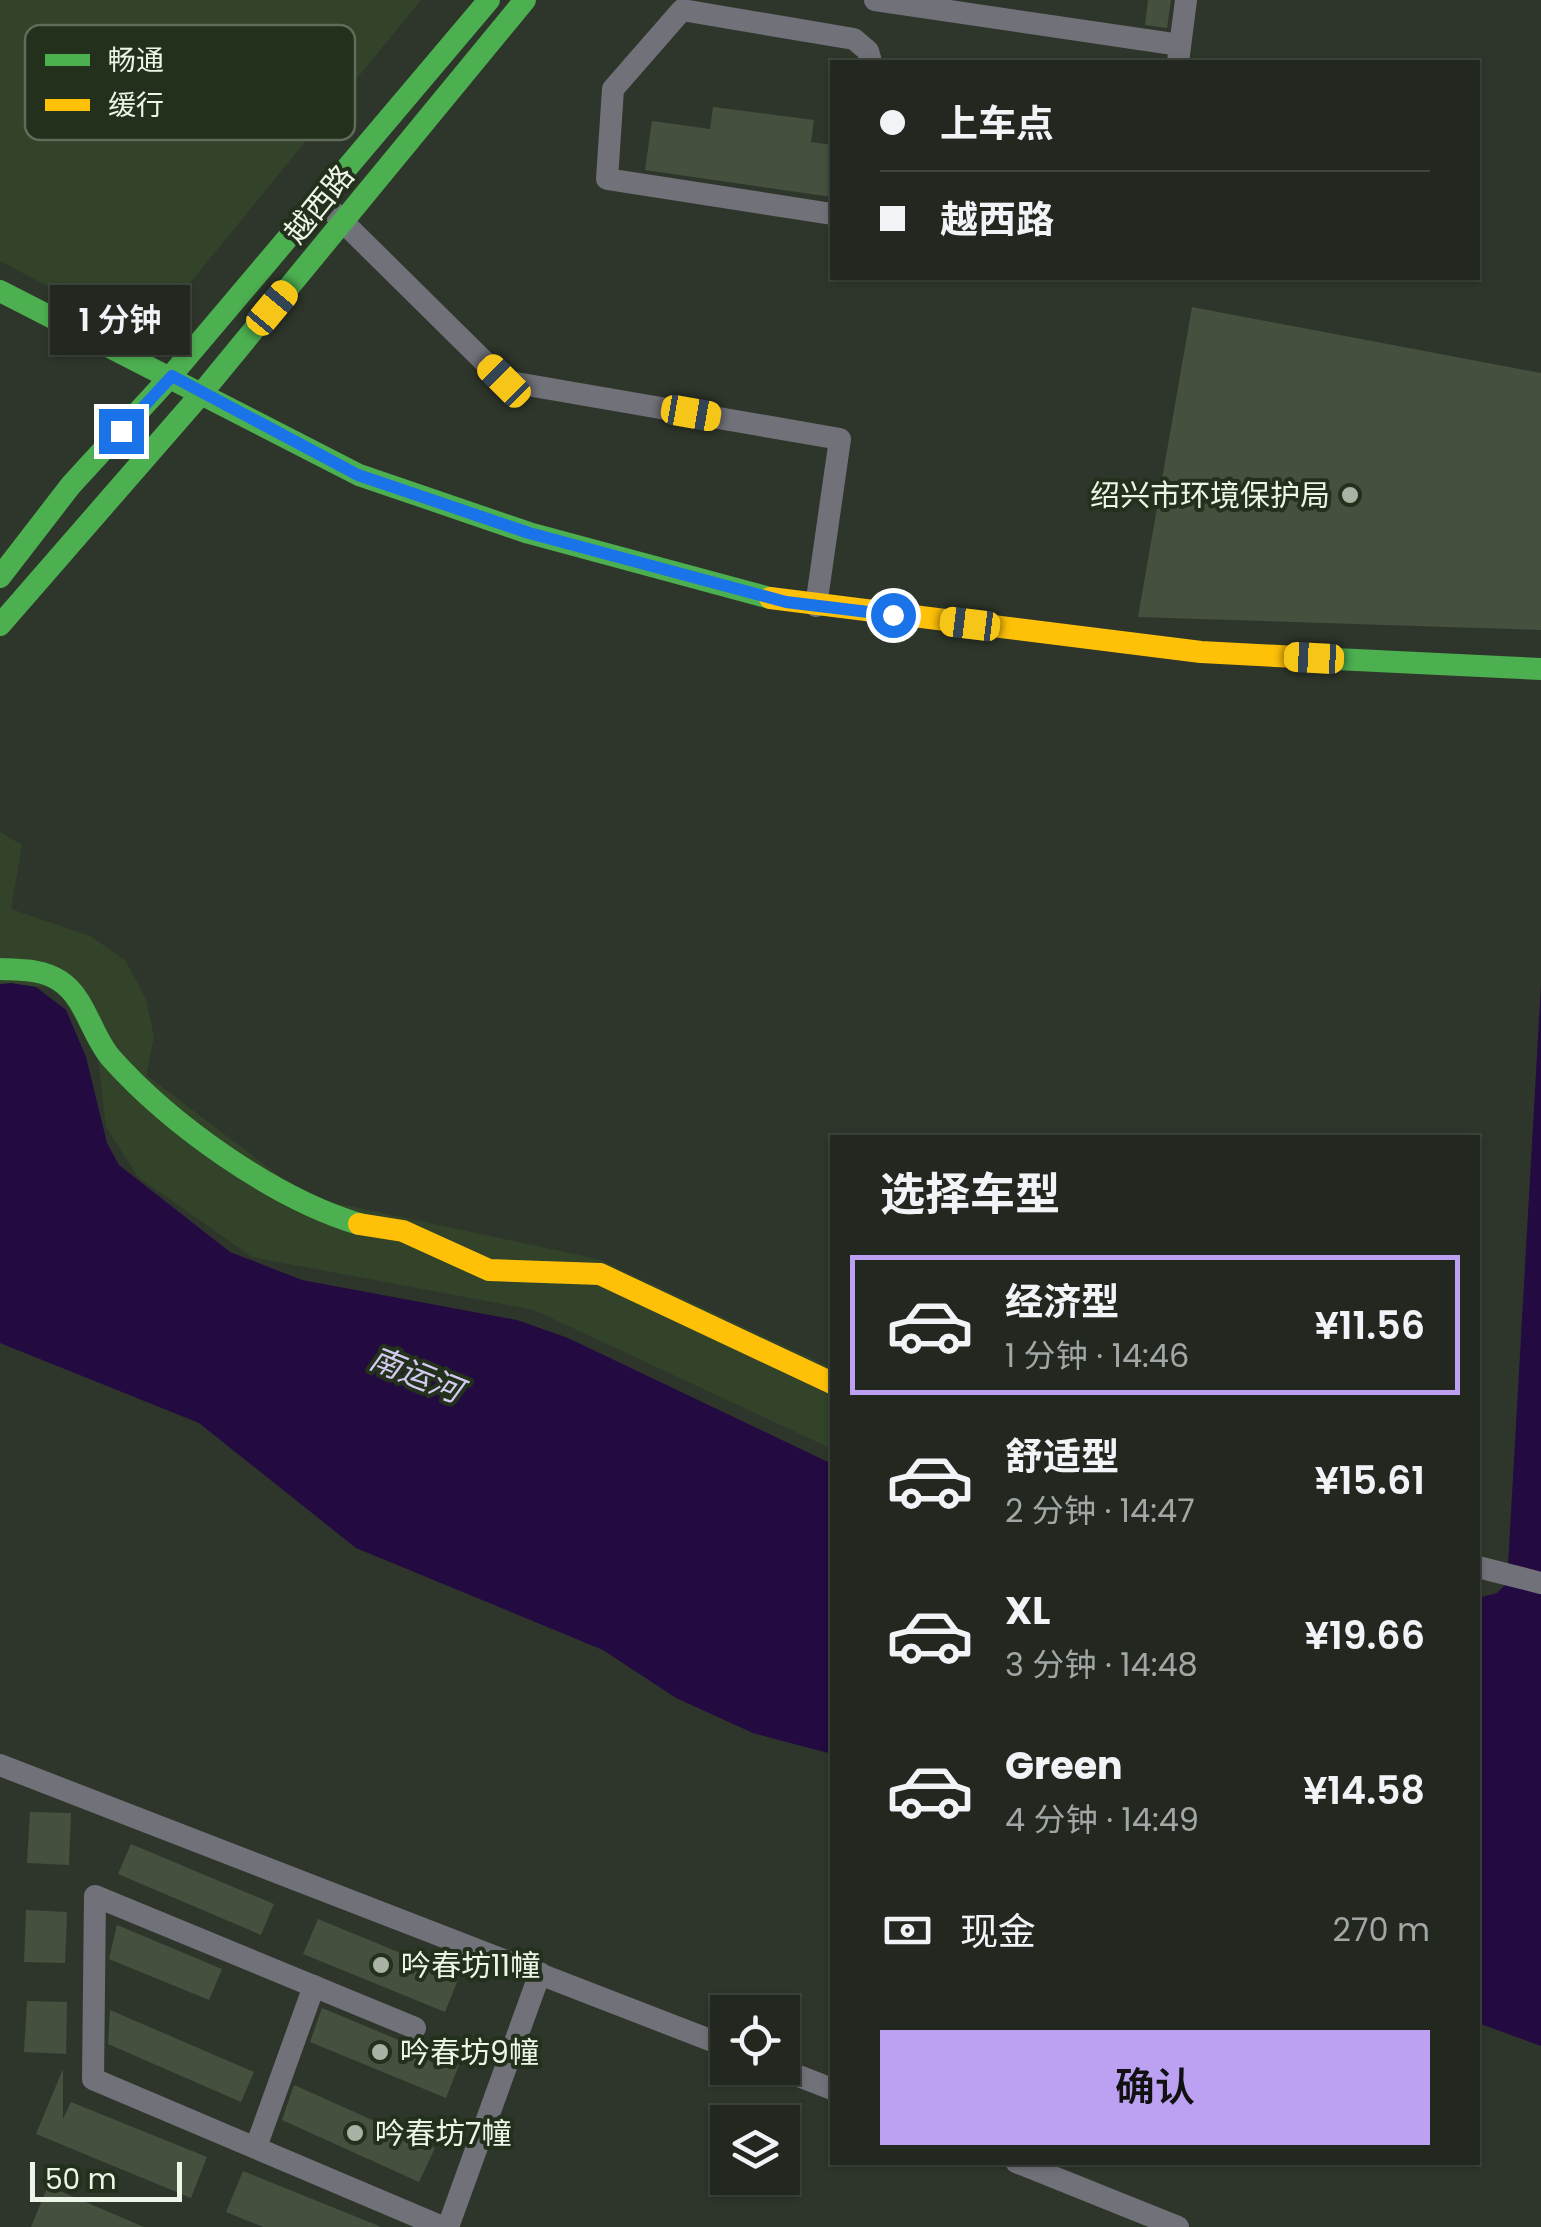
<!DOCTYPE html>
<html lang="zh">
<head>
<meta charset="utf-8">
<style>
  body { margin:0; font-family:Poppins,"Noto Sans SC",sans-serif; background:#2e342d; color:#f1f3f6; height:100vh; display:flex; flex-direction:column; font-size:38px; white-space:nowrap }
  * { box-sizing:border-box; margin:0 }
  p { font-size:32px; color:#a2a6a5 }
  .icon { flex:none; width:55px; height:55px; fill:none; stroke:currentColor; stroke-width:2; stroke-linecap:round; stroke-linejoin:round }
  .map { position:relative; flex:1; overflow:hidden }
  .details { position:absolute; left:830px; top:1135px; width:650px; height:1030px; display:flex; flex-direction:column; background:#222820; border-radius:0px; box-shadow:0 2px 8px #0004,0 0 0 2px #3f443e }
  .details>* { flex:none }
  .banner { position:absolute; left:830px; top:60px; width:650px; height:220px; border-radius:0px; box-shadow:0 2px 8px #0004,0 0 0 2px #3f443e; display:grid; align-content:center; height:220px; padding:0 50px; background:#222820 }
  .controls { position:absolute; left:710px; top:1995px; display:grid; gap:20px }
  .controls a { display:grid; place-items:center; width:90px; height:90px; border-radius:0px; background:#222820; box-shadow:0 2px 8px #0004,0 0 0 2px #3f443e; font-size:50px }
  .scale { position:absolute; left:30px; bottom:25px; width:152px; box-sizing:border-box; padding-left:10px; border:5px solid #ecf5e7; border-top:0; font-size:28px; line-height:35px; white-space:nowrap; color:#ecf5e7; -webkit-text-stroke:8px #23311c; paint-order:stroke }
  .end { position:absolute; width:45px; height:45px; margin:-22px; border:12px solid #1a73e8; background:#fff; box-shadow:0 0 0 5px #fff }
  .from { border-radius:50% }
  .bubble { position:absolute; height:70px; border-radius:0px; background:#222820; box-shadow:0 2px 8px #0004,0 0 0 2px #3f443e; font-size:32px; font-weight:600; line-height:70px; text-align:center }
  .car { position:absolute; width:30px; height:60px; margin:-30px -15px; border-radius:12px; box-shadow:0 0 8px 2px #0007; background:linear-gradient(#f5c518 24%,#345 0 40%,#f5c518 0 76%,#345 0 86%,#f5c518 0) }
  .banner b { display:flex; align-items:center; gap:35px; height:95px; font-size:38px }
  .banner b+b { border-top:2px solid #3f443e }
  .banner i { width:25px; height:25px; background:#f1f3f6 }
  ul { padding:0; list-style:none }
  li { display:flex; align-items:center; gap:30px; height:140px; margin:0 20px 15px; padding:0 30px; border:5px solid transparent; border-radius:0px }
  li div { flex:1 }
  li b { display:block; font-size:38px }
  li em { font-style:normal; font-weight:600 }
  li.active { border-color:#bca0f2 }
  li>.icon { width:90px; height:90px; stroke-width:1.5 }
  h2 { padding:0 50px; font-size:45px; line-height:120px }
  .pay { display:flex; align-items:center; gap:25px; height:110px; padding:0 50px; font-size:38px }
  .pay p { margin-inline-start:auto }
  .button { display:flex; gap:20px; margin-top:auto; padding:20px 50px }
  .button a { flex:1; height:115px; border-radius:0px; background:#bca0f2; color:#111; font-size:40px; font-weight:600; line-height:115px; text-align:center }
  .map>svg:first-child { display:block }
</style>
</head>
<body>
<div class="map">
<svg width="1541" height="2227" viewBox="0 0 1541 2227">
  <rect width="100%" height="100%" fill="#2e362b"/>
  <!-- built -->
  <g fill="#32432a">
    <path d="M0 0H421L145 338 0 261Z"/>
    <path d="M0 832 22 845 11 909 90 936 125 960 146 999 154 1037 146 1075 307 1197 598 1259 832 1368V1449L534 1310 252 1257 138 1177 106 1127 98 1058 57 988 0 984Z"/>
  </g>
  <!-- water -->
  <g fill="#230a41">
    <path d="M11 983 36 987 66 1010 86 1057 107 1143 119 1165 230 1252 302 1280 517 1320 568 1338 832 1464V1754L753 1733 676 1698 603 1650 356 1548 199 1423 0 1343V984Z"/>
    <path d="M1541 985V2046L1478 2023V1598L1497 1593 1507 1583Z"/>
  </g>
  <!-- building -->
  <g fill="#45503e">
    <path d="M1148 0H1171L1167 28 1145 25Z"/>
    <path d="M713 107 814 120 811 142 832 145V197L645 170 652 121 710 129Z"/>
    <path d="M1192 307 1541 373V630L1138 617Z"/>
    <path d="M30 1812 71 1813 69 1865 27 1863Z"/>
    <path d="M131 1844 274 1904 261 1935 118 1874Z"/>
    <path d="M26 1910 67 1912 65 1963 24 1962Z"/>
    <path d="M318 1919 459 1977 445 2012 303 1954Z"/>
    <path d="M117 1925 222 1969 209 2000 109 1959Z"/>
    <path d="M27 2001 67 2002 66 2054 24 2052Z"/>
    <path d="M322 2008 459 2065 446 2098 310 2042Z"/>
    <path d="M110 2010 254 2072 241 2102 108 2044Z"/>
    <path d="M63 2069V2119L71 2102 207 2157 191 2198 36 2134Z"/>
    <path d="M294 2085 435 2148 419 2182 282 2120Z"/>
    <path d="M243 2171 379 2226V2227H263L226 2212Z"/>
    <path d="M48 2186 144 2227H31Z"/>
  </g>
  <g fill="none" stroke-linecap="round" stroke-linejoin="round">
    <!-- street -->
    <g stroke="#717179" stroke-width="22">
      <path d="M875 0 1180 45"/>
      <path d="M1178 62 1186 0"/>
      <path d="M332 211 504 381 840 439 816 606"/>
      <path d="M832 214 607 179 613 89 682 10 854 39 868 51 871 62"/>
      <path d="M1478 1567 1541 1583"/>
      <path d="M0 1765 728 2047"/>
      <path d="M415 2028 95 1896 93 2079 442 2227"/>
      <path d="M778 2068 832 2089"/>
      <path d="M256 2147 314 1986"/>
      <path d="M1016 2162 1178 2227"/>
      <path d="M448 2227 540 1973"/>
    </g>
    <!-- fast -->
    <g stroke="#4caf50" stroke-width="22">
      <path d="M0 291 359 475 529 533 770 598"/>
      <path d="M0 577 71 485 171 376 489 0"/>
      <path d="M0 625 201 394 525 0"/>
      <path d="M1315 658 1541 669"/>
      <path d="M0 969C21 970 42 969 60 981 86 998 91 1035 111 1058 171 1125 273 1198 359 1224"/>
    </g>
    <!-- slow -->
    <g stroke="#ffc107" stroke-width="22">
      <path d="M770 598 1201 652 1315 658"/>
      <path d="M359 1224 403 1231 489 1270 600 1274 832 1383"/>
    </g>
  </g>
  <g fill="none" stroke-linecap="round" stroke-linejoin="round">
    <!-- route -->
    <path stroke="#1a73e8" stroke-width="12" d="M121 431 172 376 358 475 529 533 786 602 893 615"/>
  </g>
  <!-- markers -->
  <g fill="#aab2a5" stroke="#23311c" stroke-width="4">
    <circle cx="1350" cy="495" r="10"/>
    <circle cx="381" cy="1965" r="10"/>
    <circle cx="380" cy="2052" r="10"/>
    <circle cx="355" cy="2133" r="10"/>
  </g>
  <g text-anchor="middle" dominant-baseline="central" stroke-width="8" stroke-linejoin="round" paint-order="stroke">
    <!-- street labels -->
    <g font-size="30" fill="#ecf5e7" stroke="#23311c">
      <text transform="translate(319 204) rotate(-51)">越西路</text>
    </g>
    <!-- poi labels -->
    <g font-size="30" fill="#ecf5e7" stroke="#23311c" text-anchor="start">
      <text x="1330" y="495" text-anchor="end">绍兴市环境保护局</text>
      <text x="401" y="1965">吟春坊11幢</text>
      <text x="400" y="2052">吟春坊9幢</text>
      <text x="375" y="2133">吟春坊7幢</text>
    </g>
    <!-- water labels -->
    <g font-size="32" font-style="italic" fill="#d3c9f0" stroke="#23311c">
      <text transform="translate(416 1374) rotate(22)">南运河</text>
    </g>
  </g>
  <!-- legend -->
  <rect x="25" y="25" width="330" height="115" rx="15" fill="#23311c" stroke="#5f6c59" stroke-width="2.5"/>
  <rect x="45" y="54" width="45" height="12" fill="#4caf50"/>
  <rect x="45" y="99" width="45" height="12" fill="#ffc107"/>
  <g font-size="28" fill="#ecf5e7">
    <text x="108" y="70">畅通</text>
    <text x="108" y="115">缓行</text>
  </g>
</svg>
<div class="controls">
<a><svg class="icon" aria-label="locate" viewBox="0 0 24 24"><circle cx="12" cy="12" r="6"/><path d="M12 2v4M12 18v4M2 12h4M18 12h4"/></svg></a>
<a><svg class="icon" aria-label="layers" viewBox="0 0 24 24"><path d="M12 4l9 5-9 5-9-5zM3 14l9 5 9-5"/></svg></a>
</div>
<div class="scale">50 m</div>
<i class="end from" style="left:893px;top:615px"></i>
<i class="end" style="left:121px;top:431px"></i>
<div class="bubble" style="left:50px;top:285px;width:140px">1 分钟</div>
<i class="car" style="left:272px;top:308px;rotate:40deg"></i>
<i class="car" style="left:504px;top:381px;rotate:315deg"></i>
<i class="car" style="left:691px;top:413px;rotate:100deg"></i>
<i class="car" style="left:970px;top:624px;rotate:277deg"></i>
<i class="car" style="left:1314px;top:658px;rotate:273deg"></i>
<div class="banner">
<b><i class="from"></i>上车点</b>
<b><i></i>越西路</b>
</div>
<section class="details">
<h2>选择车型</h2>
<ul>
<li class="active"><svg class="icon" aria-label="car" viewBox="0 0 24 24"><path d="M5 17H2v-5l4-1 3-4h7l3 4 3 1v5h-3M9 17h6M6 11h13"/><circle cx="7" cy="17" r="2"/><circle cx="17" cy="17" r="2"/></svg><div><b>经济型</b><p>1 分钟 · 14:46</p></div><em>¥11.56</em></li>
<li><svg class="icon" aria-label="car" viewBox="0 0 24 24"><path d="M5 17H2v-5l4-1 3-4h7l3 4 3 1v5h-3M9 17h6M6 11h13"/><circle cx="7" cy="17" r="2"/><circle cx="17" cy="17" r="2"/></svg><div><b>舒适型</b><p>2 分钟 · 14:47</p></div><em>¥15.61</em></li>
<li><svg class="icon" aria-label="car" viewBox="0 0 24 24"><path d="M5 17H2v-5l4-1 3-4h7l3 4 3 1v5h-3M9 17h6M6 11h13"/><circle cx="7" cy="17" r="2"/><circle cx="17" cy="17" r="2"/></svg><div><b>XL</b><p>3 分钟 · 14:48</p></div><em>¥19.66</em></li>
<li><svg class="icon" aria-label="car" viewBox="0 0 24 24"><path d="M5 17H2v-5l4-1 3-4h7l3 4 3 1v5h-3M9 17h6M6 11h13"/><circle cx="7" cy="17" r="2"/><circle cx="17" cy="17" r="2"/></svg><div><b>Green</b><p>4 分钟 · 14:49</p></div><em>¥14.58</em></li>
</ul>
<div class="pay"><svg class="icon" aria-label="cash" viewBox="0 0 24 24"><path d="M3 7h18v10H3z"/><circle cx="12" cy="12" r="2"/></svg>现金<p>270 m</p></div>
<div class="button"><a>确认</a></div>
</section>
</div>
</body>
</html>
